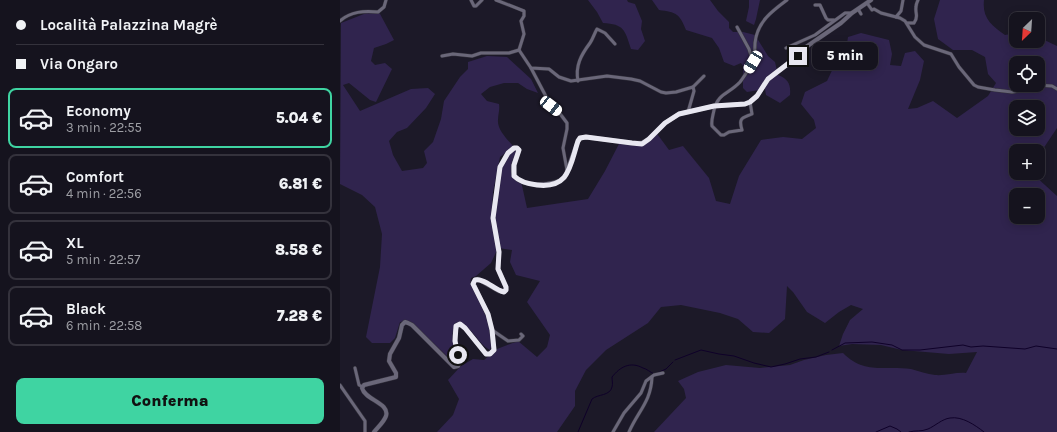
<!DOCTYPE html>
<html lang="it">
<head>
<meta charset="utf-8">
<style>
  body { margin:0; font-family:Karla,sans-serif; background:#22202b; color:#f1f3f6; height:100vh; display:flex; flex-direction:column; font-size:15px; white-space:nowrap }
  * { box-sizing:border-box; margin:0 }
  p { font-size:13px; color:#9d9ea4 }
  .icon { flex:none; width:22px; height:22px; fill:none; stroke:currentColor; stroke-width:2; stroke-linecap:round; stroke-linejoin:round }
  .map { position:relative; flex:1; overflow:hidden }
  .drawer { display:flex; flex-direction:column; background:#15131e; width:340px }
  .drawer>* { flex:none }
  .top-card { display:grid; align-content:center; height:88px; padding:0 16px; background:#15131e }
  .needle { width:26px; rotate:205deg }
  .fabs { position:absolute; left:669px; top:12px; display:grid; gap:8px }
  .fabs a { display:grid; place-items:center; width:36px; height:36px; border-radius:8px; background:#15131e; box-shadow:0 2px 10px #0003,0 0 0 1px #34323c; font-size:20px }
  .end { position:absolute; width:18px; height:18px; margin:-9px; border:5px solid #e8e7f1; background:#111; box-shadow:0 0 0 2px #111 }
  .from { border-radius:50% }
  .bubble { position:absolute; height:28px; border-radius:8px; background:#15131e; box-shadow:0 2px 10px #0003,0 0 0 1px #34323c; font-size:13px; font-weight:800; line-height:28px; text-align:center }
  .car { position:absolute; width:12px; height:24px; margin:-12px -6px; border-radius:5px; box-shadow:0 0 3px 1px #0007; background:linear-gradient(#fff 24%,#345 0 40%,#fff 0 76%,#345 0 86%,#fff 0) }
  .top-card b { display:flex; align-items:center; gap:14px; height:38px; font-size:15px }
  .top-card b+b { border-top:1px solid #34323c }
  .top-card i { width:10px; height:10px; background:#f1f3f6 }
  ul { padding:0; list-style:none }
  li { display:flex; align-items:center; gap:12px; height:60px; margin:0 8px 6px; padding:0 8px; border:2px solid #34323c; border-radius:8px }
  li div { flex:1 }
  li b { display:block; font-size:15px }
  li em { font-style:normal; font-weight:800 }
  li.active { border-color:#3fd4a2 }
  li>.icon { width:36px; height:36px; stroke-width:1.5 }
  .cta { display:flex; gap:8px; margin-top:auto; padding:8px 16px }
  .cta a { flex:1; height:46px; border-radius:8px; background:#3fd4a2; color:#111; font-size:16px; font-weight:800; line-height:46px; text-align:center }
  main { display:flex; flex:1; min-height:0 }
  .map>svg:first-child { display:block }
</style>
</head>
<body>
<main>
<section class="drawer">
<div class="top-card">
<b><i class="from"></i>Località Palazzina Magrè</b>
<b><i></i>Via Ongaro</b>
</div>
<ul>
<li class="active"><svg class="icon" aria-label="car" viewBox="0 0 24 24"><path d="M5 17H2v-5l4-1 3-4h7l3 4 3 1v5h-3M9 17h6M6 11h13"/><circle cx="7" cy="17" r="2"/><circle cx="17" cy="17" r="2"/></svg><div><b>Economy</b><p>3 min · 22:55</p></div><em>5.04 €</em></li>
<li><svg class="icon" aria-label="car" viewBox="0 0 24 24"><path d="M5 17H2v-5l4-1 3-4h7l3 4 3 1v5h-3M9 17h6M6 11h13"/><circle cx="7" cy="17" r="2"/><circle cx="17" cy="17" r="2"/></svg><div><b>Comfort</b><p>4 min · 22:56</p></div><em>6.81 €</em></li>
<li><svg class="icon" aria-label="car" viewBox="0 0 24 24"><path d="M5 17H2v-5l4-1 3-4h7l3 4 3 1v5h-3M9 17h6M6 11h13"/><circle cx="7" cy="17" r="2"/><circle cx="17" cy="17" r="2"/></svg><div><b>XL</b><p>5 min · 22:57</p></div><em>8.58 €</em></li>
<li><svg class="icon" aria-label="car" viewBox="0 0 24 24"><path d="M5 17H2v-5l4-1 3-4h7l3 4 3 1v5h-3M9 17h6M6 11h13"/><circle cx="7" cy="17" r="2"/><circle cx="17" cy="17" r="2"/></svg><div><b>Black</b><p>6 min · 22:58</p></div><em>7.28 €</em></li>
</ul>
<div class="cta"><a>Conferma</a></div>
</section>
<div class="map">
<svg width="717" height="432" viewBox="0 0 717 432">
  <rect width="100%" height="100%" fill="#1c1928"/>
  <!-- green -->
  <g fill="#30244e" fill-rule="evenodd">
    <path d="M248 0H287L288 2 295 4 302 21 301 29 305 41 298 50 291 49C285 30 284 24 263 23L257 12Z"/>
    <path d="M312 0H370L378 11 389 22V28L393 32H403L415 35 428 56 435 62 438 75C448 79 451 84 450 95L440 103 426 95 425 89 407 92 403 88V66L401 63 394 66 384 62 379 48 372 38 346 30C340 14 336 12 319 10Z"/>
    <path d="M409 0H420L416 19 414 25 406 21 409 7Z"/>
    <path d="M600 0H644C642 18 651 25 665 35L676 33V41H698V37L717 46V128L703 149 698 163V151H676V173H695L694 175 717 196V432H314L346 398 344 389 338 381 358 372 386 365 420 368 450 365 464 360 486 355 503 353C525 375 543 365 571 369 579 371 587 374 595 375 605 376 616 372 626 373L637 352 609 354 562 350 541 345 512 344 499 346 503 334 510 320 523 309 511 305 499 312 485 323 467 312 453 292 447 286 445 319 429 333 413 332 398 319 380 313 341 305 321 307 308 323 266 350 246 370 235 391V406L217 432H97L113 415 119 399 108 380 121 366 133 359 144 360 157 349 178 341 197 357 207 347 210 335 187 302 200 281 176 275 170 262 172 250 158 248 151 263 136 276 131 278 130 284 145 312 149 325 151 346 150 350C137 343 133 327 118 322L114 324C113 338 114 348 117 362L115 364 85 335 67 321 60 322 55 338 50 343H32L26 337 40 267 42 234 35 207 22 195 0 184 1 23 29 12H39L54 40 46 44 34 48 31 61 35 65 45 63 52 69 36 102 30 100 9 83 3 85 20 111 71 89 88 88 95 94 86 108 67 128 57 132 49 141 53 155 62 171 83 168 87 163 84 151 93 142 101 119 104 101 120 77 128 69V62L147 56 167 57 191 79 198 93 187 89 178 83H164L150 87 141 94 147 101 159 104C160 110 158 114 158 120 157 130 168 140 174 147L160 157 153 192 151 223 156 241 154 228 160 167 168 153 174 149 177 150 174 172 181 181 187 208 248 199 265 171 281 140C298 143 303 143 315 131L329 150 343 146 369 178 376 201 390 204 399 176 421 140 443 137 462 139 476 128 474 120 461 104 465 92 487 81 495 64 505 57 508 37 521 33 549 40 552 54 550 65 561 66 565 53 575 51 584 61 580 80 568 109 577 108 593 101 617 118 648 96 656 83 648 74 645 57 632 50H613L598 39 594 19ZM676 63H698V85H676ZM676 107H698V129H676ZM676 195H698V217H676Z"/>
  </g>
  <g fill="none" stroke-linecap="round" stroke-linejoin="round">
    <!-- stream -->
    <g stroke="#0f0129" stroke-width="1">
      <path d="M492 350 505 343 532 342 552 345 562 350H580L623 345 631 347 643 346 685 349 696 346 717 349"/>
      <path d="M335 360 361 350 379 354 394 356 414 363 431 367 445 364 460 359 476 357 489 352"/>
      <path d="M317 373 326 369 333 362"/>
      <path d="M238 432 252 399C258 394 270 396 272 387 273 384 272 380 272 377 280 367 290 361 303 368 307 369 310 372 314 374"/>
      <path d="M536 432 550 426 557 429 561 432"/>
      <path d="M569 432C576 430 581 432 588 429 595 426 602 419 610 418 622 416 635 425 644 432"/>
    </g>
    <defs>
      <g id="minor">
        <path d="M131 0 134 6H136L142 0"/>
        <path d="M156 0 184 11V16L181 21 184 34 179 50 191 68 209 69 219 77 231 81 267 76 291 79 300 81 321 92 326 93 336 92 353 87"/>
        <path d="M527 3 532 10 534 9 541 13 560 18 565 21 575 37 584 45 611 54 619 67 634 85 638 87 655 90 672 92 679 91 689 87 696 85 712 86 717 89"/>
        <path d="M475 5H480L486 18 488 20H494"/>
        <path d="M518 9 521 14"/>
        <path d="M556 17 561 11 563 0"/>
        <path d="M0 21C11 11 24 11 38 12L44 7 46 0"/>
        <path d="M567 23H574C579 17 575 14 576 7 576 4 577 2 578 0"/>
        <path d="M397 27 409 49 413 62"/>
        <path d="M446 48 475 35 505 13H512"/>
        <path d="M102 56 113 54 132 56 141 53H169L179 50"/>
        <path d="M191 68 211 106 218 111 227 123V129L223 148 227 170"/>
        <path d="M238 81C235 66 241 55 250 43 253 39 254 34 257 29L265 33 275 44"/>
        <path d="M410 102 412 114C403 118 398 117 402 130L389 132 384 135H381L372 126C371 120 373 116 374 110 378 93 389 94 400 82 404 77 408 70 412 64 415 57 415 50 415 43 417 22 432 11 447 0"/>
        <path d="M348 112 354 91 353 87 364 76"/>
        <path d="M152 330 168 341 179 340 183 336 181 334"/>
        <path d="M15 368 19 385 23 387"/>
        <path d="M0 385 25 421V432"/>
        <path d="M273 432 284 413 301 393 306 381 314 375 323 373"/>
        <path d="M289 432C298 411 311 402 312 377"/>
      </g>
      <path id="secondary" d="M34 432C38 427 44 422 46 416 50 403 25 400 22 388L24 385 56 377V373L49 361 50 354 59 338 62 325 65 322 68 323 72 325 114 367 118 366 119 364C119 354 109 330 120 324L125 328 146 354H150L154 350 152 330 148 315 133 283 135 280 138 279 159 291 164 292 166 290V287L158 269 159 252 153 218 160 167 168 153 174 148H177L179 150C177 158 171 165 174 174 178 188 216 187 225 177L238 141 241 138 246 137 292 143H302L309 139 325 123 339 114 374 106 405 104 410 102 417 96 428 79 454 59 466 47 501 23 512 13 531 0"/>
    </defs>
    <!-- minor casing -->
    <use href="#minor" stroke="#34323d" stroke-width="4"/>
    <!-- secondary casing -->
    <use href="#secondary" stroke="#34323d" stroke-width="5"/>
    <!-- minor -->
    <use href="#minor" stroke="#6a6779" stroke-width="3"/>
    <!-- secondary -->
    <use href="#secondary" stroke="#6a6779" stroke-width="4"/>
  </g>
  <g fill="none" stroke-linecap="round" stroke-linejoin="round">
    <!-- route -->
    <path stroke="#e8e7f1" stroke-width="5" d="M118 355 115 341 116 326 120 324 125 328 146 354H150L154 350 152 330 148 314 133 284 135 280C145 278 154 290 164 292L166 290V287L158 269 159 252 153 218 160 167 168 153 174 148H177L179 150 174 165V176C180 182 189 184 197 185 230 189 230 165 238 141L240 138 246 137 292 143 302 144 309 139 325 123 339 114 374 106 405 104 410 102 417 96 428 79 458 56"/>
  </g>
</svg>
<div class="fabs">
<a><svg class="needle" viewBox="-14 -14 28 28"><path d="M0-13l5 13h-10z" fill="#e53935"/><path d="M0 13l5-13h-10z" fill="#9d9ea4"/></svg></a>
<a><svg class="icon" aria-label="locate" viewBox="0 0 24 24"><circle cx="12" cy="12" r="6"/><path d="M12 2v4M12 18v4M2 12h4M18 12h4"/></svg></a>
<a><svg class="icon" aria-label="layers" viewBox="0 0 24 24"><path d="M12 4l9 5-9 5-9-5zM3 14l9 5 9-5"/></svg></a>
<a>+</a>
<a>−</a>
</div>
<i class="end from" style="left:118px;top:355px"></i>
<i class="end" style="left:458px;top:56px"></i>
<div class="bubble" style="left:472px;top:42px;width:66px">5 min</div>
<i class="car" style="left:413px;top:62px;rotate:211deg"></i>
<i class="car" style="left:211px;top:106px;rotate:128deg"></i>
</div>
</main>
</body>
</html>
